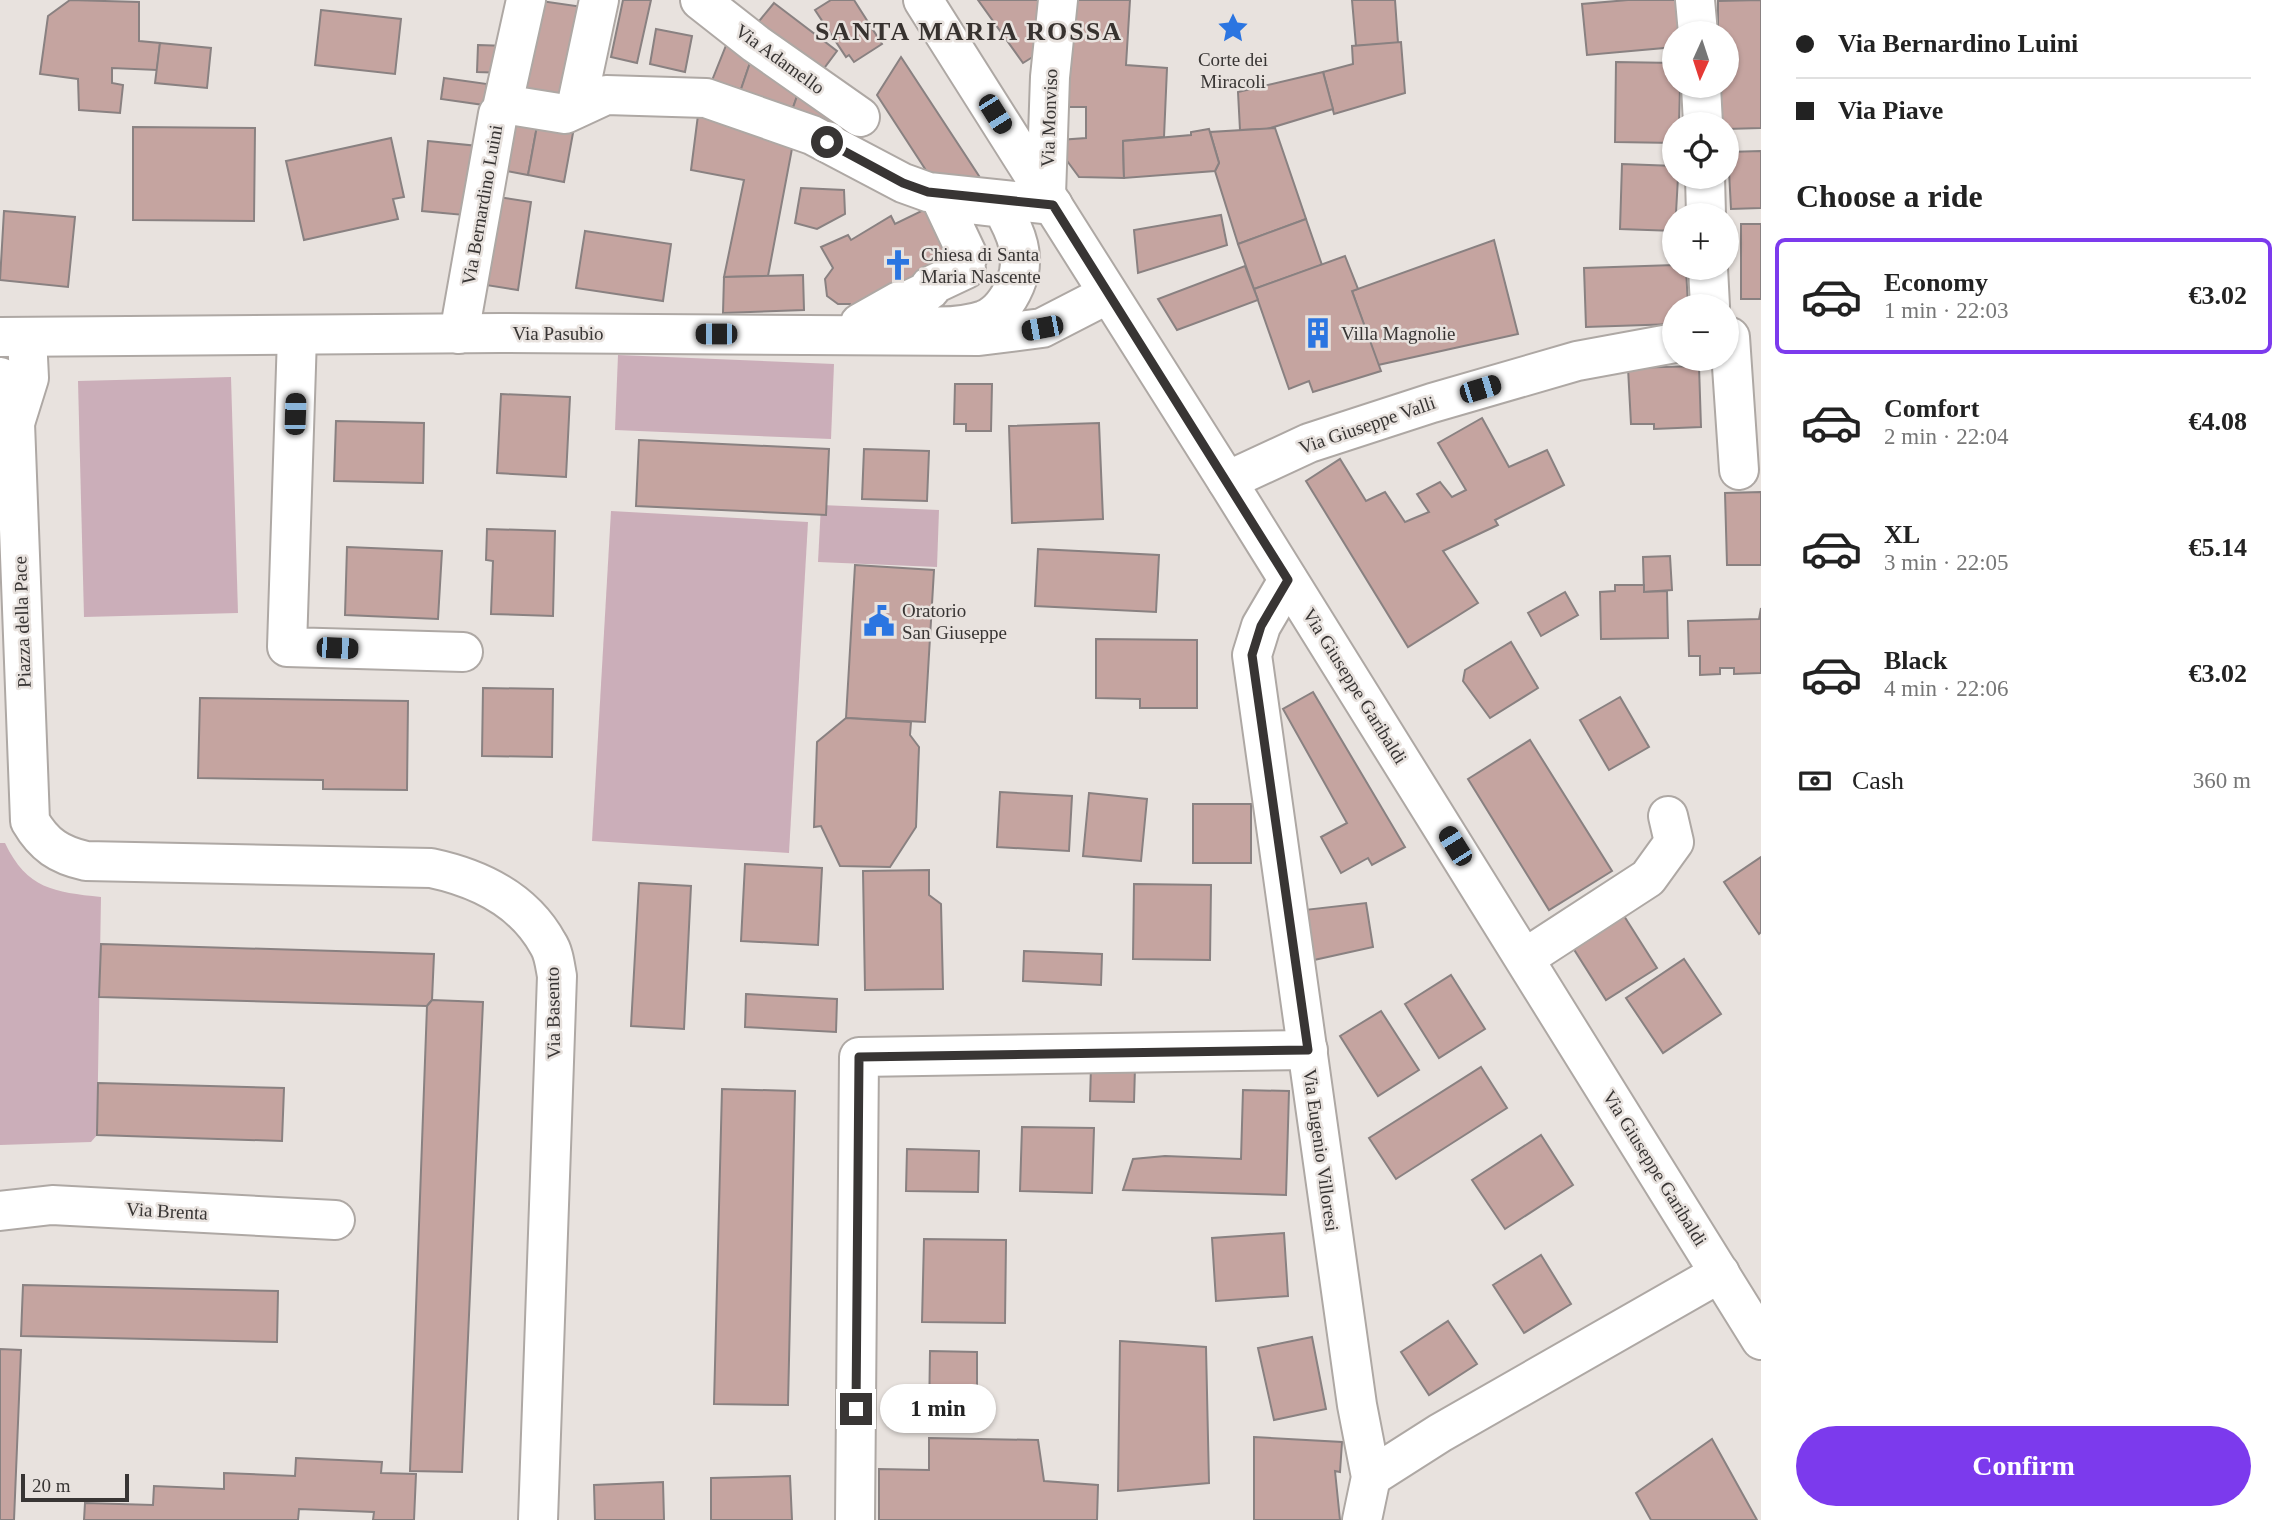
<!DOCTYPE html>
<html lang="en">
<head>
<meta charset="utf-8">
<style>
  body { margin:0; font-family:Georgia,serif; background:#f6f6f6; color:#222; height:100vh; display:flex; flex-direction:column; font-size:26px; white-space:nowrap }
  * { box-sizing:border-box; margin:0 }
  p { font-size:23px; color:#767676 }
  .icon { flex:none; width:38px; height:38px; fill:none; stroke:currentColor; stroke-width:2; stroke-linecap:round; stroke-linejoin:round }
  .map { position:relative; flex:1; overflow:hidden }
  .drawer { display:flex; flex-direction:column; background:#fff; width:525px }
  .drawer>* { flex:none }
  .top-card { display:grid; align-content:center; height:154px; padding:0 35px; background:#fff }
  .needle { width:46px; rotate:183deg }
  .buttons { position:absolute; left:1662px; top:21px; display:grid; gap:14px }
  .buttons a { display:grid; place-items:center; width:77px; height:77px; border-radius:50%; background:#fff; box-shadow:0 2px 5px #0004; font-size:35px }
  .scale { position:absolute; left:21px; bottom:18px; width:108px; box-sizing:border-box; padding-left:7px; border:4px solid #383534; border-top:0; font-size:19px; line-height:24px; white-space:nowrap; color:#383534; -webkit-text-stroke:5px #e8e2de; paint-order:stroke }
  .end { position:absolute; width:32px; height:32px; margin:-16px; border:9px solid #383534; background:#fff; box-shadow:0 0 0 4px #fff }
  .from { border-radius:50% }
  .bubble { position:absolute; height:49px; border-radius:24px; background:#fff; box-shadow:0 2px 5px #0004; font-size:23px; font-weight:700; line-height:49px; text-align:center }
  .car { position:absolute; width:21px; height:42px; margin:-21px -10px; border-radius:9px; box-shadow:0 0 5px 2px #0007; background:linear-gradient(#222 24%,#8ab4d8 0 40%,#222 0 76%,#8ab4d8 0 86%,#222 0) }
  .top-card b { display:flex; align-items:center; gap:24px; height:66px; font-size:26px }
  .top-card b+b { border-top:2px solid #e0e0e0 }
  .top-card i { width:18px; height:18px; background:#222 }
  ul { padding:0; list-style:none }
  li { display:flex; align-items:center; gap:21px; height:116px; margin:0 14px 10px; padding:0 21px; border:4px solid transparent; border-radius:10px }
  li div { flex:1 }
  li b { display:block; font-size:26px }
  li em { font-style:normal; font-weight:700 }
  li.on { border-color:#7c3aed }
  li>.icon { width:63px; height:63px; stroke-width:1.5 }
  h2 { padding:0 35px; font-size:32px; line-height:84px }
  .pay { display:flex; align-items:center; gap:18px; height:77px; padding:0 35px; font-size:26px }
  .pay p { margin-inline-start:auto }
  .primary-button { display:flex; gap:14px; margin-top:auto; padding:14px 35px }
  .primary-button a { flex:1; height:80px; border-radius:42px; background:#7c3aed; color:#fff; font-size:28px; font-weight:700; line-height:80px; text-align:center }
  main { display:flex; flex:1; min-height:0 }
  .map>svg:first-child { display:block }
</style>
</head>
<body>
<main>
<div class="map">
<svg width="1761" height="1520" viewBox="0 0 1761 1520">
  <rect width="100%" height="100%" fill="#e8e2de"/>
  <!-- green -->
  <g fill="#cbaeb9">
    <path d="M618 355 834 364 831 439 615 430Z"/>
    <path d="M231 377 238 613 84 617 78 381Z"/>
    <path d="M821 505 939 510 937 567 818 562Z"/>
    <path d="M611 511 808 522 789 853 592 841Z"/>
    <path d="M0 843H5C27 889 54 892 101 897L97 1135 91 1142 0 1145Z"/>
  </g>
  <!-- building -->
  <g fill="#c5a4a0" stroke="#898181" stroke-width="2">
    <path d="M70 0 139 2V41L160 43 157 70 112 68V83L123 85 120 113 79 110 78 79 40 74 48 16Z"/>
    <path d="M534 0 583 7 563 108 514 99Z"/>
    <path d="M623 0H651L637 63 611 57Z"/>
    <path d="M831 0H854L882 44 854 62 849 55 846 57 815 10Z"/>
    <path d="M978 0H1050L1044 50 1023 63Z"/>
    <path d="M1066 0H1130L1126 65 1167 68 1164 137 1123 141 1124 178 1079 177 1059 150V140L1086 138V107H1056Z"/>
    <path d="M1352 0H1395L1398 43 1356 46Z"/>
    <path d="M1628 0H1680L1683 33H1675V47L1587 55 1582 4Z"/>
    <path d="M1761 0V128L1727 129V124H1720L1719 86H1727V33H1718V1Z"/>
    <path d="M774 3 837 51 819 75 755 26Z"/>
    <path d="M321 10 401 19 395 74 315 65Z"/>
    <path d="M656 29 692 36 685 72 650 64Z"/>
    <path d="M729 38 753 54 737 101 709 88Z"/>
    <path d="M1401 42 1405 93 1334 114 1323 72 1353 64 1352 46Z"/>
    <path d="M160 43 211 48 207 88 155 83Z"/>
    <path d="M478 45 507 46 506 73 477 72Z"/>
    <path d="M754 51 801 85 790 116 737 101Z"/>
    <path d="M901 57 979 176 956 191 931 178 877 95Z"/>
    <path d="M1616 62 1675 63V86H1680L1679 124H1675V143L1615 142Z"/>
    <path d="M1323 72 1333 109 1267 129 1240 130 1238 92Z"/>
    <path d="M444 78 487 84 484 105 441 99Z"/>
    <path d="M801 85 855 124 842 143 790 116Z"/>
    <path d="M501 115 538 121 528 175 491 168Z"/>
    <path d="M698 115 794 138 768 276 724 277 744 180 691 170Z"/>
    <path d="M537 126 573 133 564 182 528 175Z"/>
    <path d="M133 127 255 128 254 221 133 220Z"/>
    <path d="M1275 128 1306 219 1238 244 1215 171 1219 163 1210 132Z"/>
    <path d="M1209 129 1219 163 1215 171 1124 178 1123 141 1191 135V132Z"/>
    <path d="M391 138 404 197 393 199 398 219 304 240 286 161Z"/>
    <path d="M428 141 478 146 464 215 422 211Z"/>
    <path d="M1761 151V208L1731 209 1728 152Z"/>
    <path d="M1622 164 1675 166V177H1678L1675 231 1620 229Z"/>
    <path d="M801 188 844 190 845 214 817 229 795 223Z"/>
    <path d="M491 196 531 202 518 290 486 285Z"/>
    <path d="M942 201 968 256 860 323 850 304H838L827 296 825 279 833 268 821 247 848 235 851 240 891 216 895 224Z"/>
    <path d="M4 211 75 217 68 287 0 280Z"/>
    <path d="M1221 215 1227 245 1138 273 1134 230Z"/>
    <path d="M1306 219 1322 265 1254 289 1238 244Z"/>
    <rect x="1741" y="224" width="20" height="75"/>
    <path d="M585 231 671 244 663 301 576 288Z"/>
    <path d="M1494 240 1518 334 1378 365 1352 291Z"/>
    <path d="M1345 256 1358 289 1352 291 1381 371 1313 392 1309 381 1289 389 1254 289Z"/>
    <path d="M1675 265 1686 268 1688 306H1675V324L1586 327 1584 268Z"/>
    <path d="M1245 266 1258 300 1177 330 1158 299Z"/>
    <path d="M803 275 804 310 723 313 724 277Z"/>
    <path d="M1699 366 1701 427 1654 429V424H1631L1628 368Z"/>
    <path d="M955 384H992L991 431H966V424H954Z"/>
    <path d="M501 394 570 397 566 477 497 473Z"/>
    <path d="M1482 418 1509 467 1547 450 1564 485 1495 520 1498 525 1443 551 1478 603 1408 647 1306 481 1340 459 1366 501 1385 492 1405 522 1429 512 1417 494 1440 482 1452 497 1466 490 1438 443Z"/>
    <path d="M336 421 424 423 423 483 334 481Z"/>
    <path d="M1099 423 1103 519 1012 523 1009 426Z"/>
    <path d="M639 440 829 449 826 515 636 506Z"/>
    <path d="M864 449 929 451 927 501 862 499Z"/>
    <path d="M1761 492V565H1727L1725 493Z"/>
    <path d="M487 529 555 531 553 616 491 614 493 561 486 560Z"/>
    <path d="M347 547 442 551 438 619 345 615Z"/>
    <path d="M1038 549 1159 555 1156 612 1035 606Z"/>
    <path d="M1670 556 1672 590 1644 592 1643 557Z"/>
    <path d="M855 565 934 570 925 722 846 718Z"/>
    <path d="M1615 585H1644V592L1667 591 1668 638 1601 639 1600 592 1615 591Z"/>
    <path d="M1565 592 1578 615 1541 636 1528 613Z"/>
    <path d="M1761 608V673L1734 674V668H1720V674L1700 675V656H1689L1688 621 1759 619Z"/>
    <path d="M1096 639 1197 640V708H1140V699L1096 698Z"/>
    <path d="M1511 642 1538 688 1490 718 1463 681 1465 670Z"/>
    <path d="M483 688 553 689 552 757 482 756Z"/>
    <path d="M1313 692 1405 847 1372 865 1368 858 1341 873 1321 837 1347 823 1283 709Z"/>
    <path d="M1620 697 1649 747 1609 770 1580 720Z"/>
    <path d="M200 698 408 701 407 790 323 789V780L198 778Z"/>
    <path d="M846 718 911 722 910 735 919 747 916 827 890 867 840 866 821 826 814 827 817 742Z"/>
    <path d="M1530 740 1612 871 1549 910 1468 779Z"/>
    <path d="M1000 792 1072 796 1069 851 997 847Z"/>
    <path d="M1089 793 1147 799 1141 861 1083 856Z"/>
    <rect x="1193" y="804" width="58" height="59"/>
    <path d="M1761 857V932L1759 934 1724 882Z"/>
    <path d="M745 864 822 868 818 945 741 941Z"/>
    <path d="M929 870V895L941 904 943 989 865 990 863 871Z"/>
    <path d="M639 883 691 886 684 1029 631 1026Z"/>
    <path d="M1134 884 1211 885 1210 960 1133 959Z"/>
    <path d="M1366 903 1373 947 1314 960 1304 910Z"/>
    <path d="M1619 908 1657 968 1606 1000 1568 940Z"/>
    <path d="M101 944 434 954 432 1000 427 1006 99 997Z"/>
    <path d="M1024 951 1102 954 1101 985 1023 981Z"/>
    <path d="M1684 959 1721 1014 1663 1053 1626 998Z"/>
    <path d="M1451 975 1485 1029 1439 1058 1405 1004Z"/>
    <path d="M746 994 837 999 836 1032 745 1027Z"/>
    <path d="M432 1000 483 1002 462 1472 410 1471 427 1006Z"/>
    <path d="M1381 1011 1419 1070 1378 1096 1340 1036Z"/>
    <path d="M1091 1066 1135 1067 1134 1102 1090 1101Z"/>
    <path d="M1481 1067 1507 1108 1396 1179 1369 1138Z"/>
    <path d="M98 1083 284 1088 282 1141 97 1135Z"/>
    <path d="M722 1089 795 1091 788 1405 714 1404Z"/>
    <path d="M1243 1090 1289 1091 1286 1195 1123 1190 1133 1159 1165 1156 1241 1159Z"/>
    <path d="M1022 1127 1094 1128 1092 1193 1020 1191Z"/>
    <path d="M1541 1135 1573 1185 1505 1229 1472 1180Z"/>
    <path d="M907 1149 979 1151 978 1192 906 1191Z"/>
    <path d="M1284 1233 1288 1296 1216 1301 1212 1238Z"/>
    <path d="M924 1239 1006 1240 1005 1323 922 1322Z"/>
    <path d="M1541 1255 1571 1304 1524 1333 1493 1285Z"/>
    <path d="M23 1285 278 1291 277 1342 21 1336Z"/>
    <path d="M1448 1321 1477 1364 1429 1395 1401 1352Z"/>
    <path d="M1312 1337 1326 1409 1274 1420 1258 1348Z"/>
    <path d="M1120 1341 1206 1347 1209 1483 1118 1491Z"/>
    <path d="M0 1349 21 1350 14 1520H0Z"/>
    <path d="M930 1351 977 1352V1418H929Z"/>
    <path d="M1254 1437 1342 1442 1340 1472 1335 1471 1340 1520H1254Z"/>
    <path d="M929 1438 1038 1440 1044 1481 1098 1485 1097 1520H879V1469L929 1470Z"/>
    <path d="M1712 1439 1757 1520H1651L1636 1493Z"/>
    <path d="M296 1458 382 1462 381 1473 416 1474 414 1520H373L374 1512 299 1509 298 1520H84L85 1503 153 1505 154 1486 224 1489V1473L295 1476Z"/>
    <path d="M790 1476 792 1520H711V1478Z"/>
    <path d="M663 1482 664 1520H595L594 1485Z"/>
  </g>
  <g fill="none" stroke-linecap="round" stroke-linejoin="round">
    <defs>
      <g id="minor">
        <path d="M700 0 756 44 860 117"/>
        <path d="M1695 0 1698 33"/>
        <path d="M1701 86 1703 124"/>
        <path d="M502 108 526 0"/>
        <path d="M576 108 599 0"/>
        <path d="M1705 177 1706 215"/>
        <path d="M1046 195 1050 77 1058 0"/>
        <path d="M942 201 1002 208C1016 232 1027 257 1015 285 1009 299 999 314 984 320 951 332 896 324 860 323L899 301 905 302 930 290V286L966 269 962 260 968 256Z"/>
        <path d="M1708 268 1710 306"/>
        <path d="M459 334 498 114 509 105 565 114 606 95 706 98 812 135 903 183 928 192 1053 205"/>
        <path d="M297 336 287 647 463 652"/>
        <path d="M0 337 500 333 979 336 1042 328 1108 294"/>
        <path d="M1730 337 1739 470"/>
        <path d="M0 377 15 423 30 821C44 845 59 855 86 861L431 868C478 878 524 900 548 944 554 953 555 966 557 976L538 1520"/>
        <path d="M15 423 29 378 27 337"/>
        <path d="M1227 481 1309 443 1432 403 1577 361 1675 343"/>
        <path d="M1288 580 1261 626 1252 655 1357 1405 1371 1477 1362 1520"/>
        <path d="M1525 958 1648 878 1674 842 1668 816"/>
        <path d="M0 1211 52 1205 335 1220"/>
        <path d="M1371 1477 1440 1433 1720 1273"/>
        <path d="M855 1520 859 1057 1308 1050"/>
      </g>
      <path id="major" d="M923 0 1227 481 1761 1340"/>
    </defs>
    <!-- minor casing -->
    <use href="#minor" stroke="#aea8a4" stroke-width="42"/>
    <!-- major casing -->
    <use href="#major" stroke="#aea8a4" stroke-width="42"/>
    <!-- minor -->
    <use href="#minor" stroke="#fff" stroke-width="38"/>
    <!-- major -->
    <use href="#major" stroke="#fff" stroke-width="38"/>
  </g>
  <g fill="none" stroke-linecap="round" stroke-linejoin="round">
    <!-- route -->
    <path stroke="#383534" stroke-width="9" d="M827 142 903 183 928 192 1053 205 1288 580 1261 626 1252 655 1308 1050 859 1057 856 1409"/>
  </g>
  <!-- icons -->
  <defs>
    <symbol id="sight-bare" viewBox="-9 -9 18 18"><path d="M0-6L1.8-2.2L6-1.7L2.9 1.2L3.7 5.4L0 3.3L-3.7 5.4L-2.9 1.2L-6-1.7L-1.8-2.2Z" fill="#2b75e1" stroke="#e8e2de" stroke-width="2.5" paint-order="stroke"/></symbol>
    <symbol id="church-bare" viewBox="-9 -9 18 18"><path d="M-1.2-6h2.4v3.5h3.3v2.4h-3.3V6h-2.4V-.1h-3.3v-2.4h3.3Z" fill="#2b75e1" stroke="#e8e2de" stroke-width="2.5" paint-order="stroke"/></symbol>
    <symbol id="building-bare" viewBox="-9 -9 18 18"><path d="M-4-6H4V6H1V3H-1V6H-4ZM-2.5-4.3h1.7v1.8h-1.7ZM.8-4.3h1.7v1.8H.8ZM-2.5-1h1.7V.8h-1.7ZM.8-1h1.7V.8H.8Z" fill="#2b75e1" stroke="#e8e2de" stroke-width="2.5" paint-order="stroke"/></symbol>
    <symbol id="civic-bare" viewBox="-9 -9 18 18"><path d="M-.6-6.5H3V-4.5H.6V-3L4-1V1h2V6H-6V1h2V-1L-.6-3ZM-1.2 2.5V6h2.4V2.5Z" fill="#2b75e1" stroke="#e8e2de" stroke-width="2.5" paint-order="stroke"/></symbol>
  </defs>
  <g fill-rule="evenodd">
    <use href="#sight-bare" x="1211" y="6" width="44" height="44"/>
    <use href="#church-bare" x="876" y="243" width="44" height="44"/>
    <use href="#building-bare" x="1296" y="311" width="44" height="44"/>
    <use href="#civic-bare" x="857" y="599" width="44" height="44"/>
  </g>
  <g text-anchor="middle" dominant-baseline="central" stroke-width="5" stroke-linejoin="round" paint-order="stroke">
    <!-- street labels -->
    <g font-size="19" fill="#383534" stroke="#e8e2de">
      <text transform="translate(780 59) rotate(36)">Via Adamello</text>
      <text transform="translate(1049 118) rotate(-88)">Via Monviso</text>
      <text transform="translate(482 205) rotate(-80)">Via Bernardino Luini</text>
      <text x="558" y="333">Via Pasubio</text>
      <text transform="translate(1367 425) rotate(-19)">Via Giuseppe Valli</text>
      <text transform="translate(22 622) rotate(-92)">Piazza della Pace</text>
      <text transform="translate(1355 686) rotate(58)">Via Giuseppe Garibaldi</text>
      <text transform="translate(553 1013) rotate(-91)">Via Basento</text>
      <text transform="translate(1321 1150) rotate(82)">Via Eugenio Villoresi</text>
      <text transform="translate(1655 1168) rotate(58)">Via Giuseppe Garibaldi</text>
      <text transform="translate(167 1211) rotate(3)">Via Brenta</text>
    </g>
    <!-- poi labels -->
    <g font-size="19" fill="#383534" stroke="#e8e2de" text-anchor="start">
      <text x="1233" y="59" text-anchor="middle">Corte dei<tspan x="1233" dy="22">Miracoli</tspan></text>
      <text x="921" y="254">Chiesa di Santa<tspan x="921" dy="22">Maria Nascente</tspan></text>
      <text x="1341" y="333">Villa Magnolie</text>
      <text x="902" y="610">Oratorio<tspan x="902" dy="22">San Giuseppe</tspan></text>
    </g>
    <!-- district labels -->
    <g font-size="26" font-weight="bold" letter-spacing="2" fill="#37322f" stroke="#e8e2de">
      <text x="969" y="31">SANTA MARIA ROSSA</text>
    </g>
  </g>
</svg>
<div class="buttons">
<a><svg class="needle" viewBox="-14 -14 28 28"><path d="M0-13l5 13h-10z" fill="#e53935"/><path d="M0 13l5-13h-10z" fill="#767676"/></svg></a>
<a><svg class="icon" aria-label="locate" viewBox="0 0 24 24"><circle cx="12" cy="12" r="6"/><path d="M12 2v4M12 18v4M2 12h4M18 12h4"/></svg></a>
<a>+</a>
<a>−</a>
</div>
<div class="scale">20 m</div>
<i class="end from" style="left:827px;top:142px"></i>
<i class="end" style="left:856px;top:1409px"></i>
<div class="bubble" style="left:880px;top:1384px;width:116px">1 min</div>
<i class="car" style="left:995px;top:114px;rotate:148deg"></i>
<i class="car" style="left:1042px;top:328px;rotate:259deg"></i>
<i class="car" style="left:716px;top:334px;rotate:270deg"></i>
<i class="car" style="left:1480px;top:389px;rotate:73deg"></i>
<i class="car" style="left:295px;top:414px;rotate:2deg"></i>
<i class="car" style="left:337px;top:648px;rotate:92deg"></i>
<i class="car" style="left:1455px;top:846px;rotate:328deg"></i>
</div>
<section class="drawer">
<div class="top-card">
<b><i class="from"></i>Via Bernardino Luini</b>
<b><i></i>Via Piave</b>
</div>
<h2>Choose a ride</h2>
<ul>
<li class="on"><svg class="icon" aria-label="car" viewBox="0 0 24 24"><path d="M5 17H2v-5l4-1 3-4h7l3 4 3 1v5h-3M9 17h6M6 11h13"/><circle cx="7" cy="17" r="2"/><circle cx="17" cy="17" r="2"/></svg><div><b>Economy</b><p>1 min · 22:03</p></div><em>€3.02</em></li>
<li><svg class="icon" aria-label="car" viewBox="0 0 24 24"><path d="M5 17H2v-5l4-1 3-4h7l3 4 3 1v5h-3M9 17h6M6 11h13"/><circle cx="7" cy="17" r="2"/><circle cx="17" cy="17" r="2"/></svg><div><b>Comfort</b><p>2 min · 22:04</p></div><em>€4.08</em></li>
<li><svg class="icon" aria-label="car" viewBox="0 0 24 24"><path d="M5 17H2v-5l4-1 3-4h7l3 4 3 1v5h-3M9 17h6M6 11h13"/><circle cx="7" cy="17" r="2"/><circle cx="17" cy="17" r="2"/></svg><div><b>XL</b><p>3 min · 22:05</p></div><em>€5.14</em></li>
<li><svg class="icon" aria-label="car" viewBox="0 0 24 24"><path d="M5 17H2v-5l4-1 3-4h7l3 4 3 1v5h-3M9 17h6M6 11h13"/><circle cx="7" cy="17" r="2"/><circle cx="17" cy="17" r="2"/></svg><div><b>Black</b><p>4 min · 22:06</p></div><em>€3.02</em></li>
</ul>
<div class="pay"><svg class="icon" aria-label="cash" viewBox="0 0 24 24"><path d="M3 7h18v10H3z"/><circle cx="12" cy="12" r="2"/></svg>Cash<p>360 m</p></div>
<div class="primary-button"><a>Confirm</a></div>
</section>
</main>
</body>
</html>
